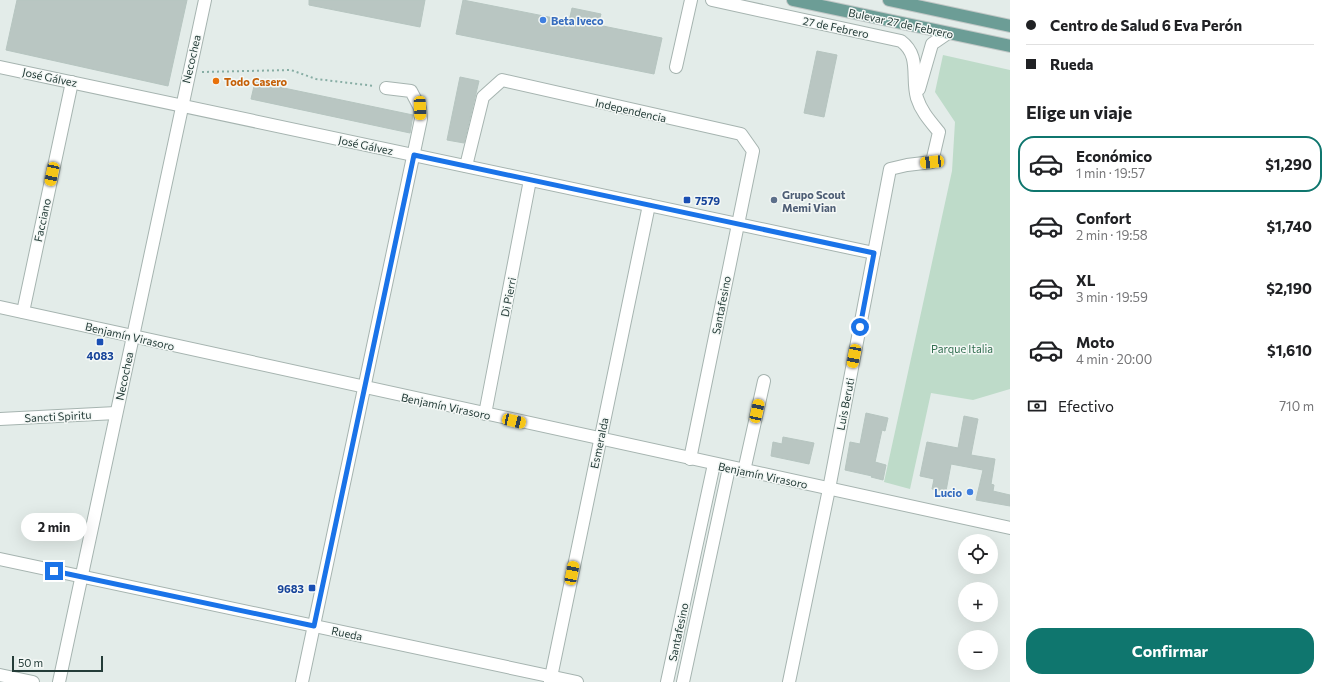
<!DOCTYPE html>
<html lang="es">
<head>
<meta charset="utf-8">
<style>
  body { margin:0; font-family:Commissioner,sans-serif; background:#f2f2f2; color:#202124; height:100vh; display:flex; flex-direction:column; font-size:15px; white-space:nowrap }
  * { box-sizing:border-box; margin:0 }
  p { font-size:13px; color:#757577 }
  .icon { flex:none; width:22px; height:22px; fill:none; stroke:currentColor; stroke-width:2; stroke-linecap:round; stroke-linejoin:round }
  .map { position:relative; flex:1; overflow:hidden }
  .panel { display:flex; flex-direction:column; background:#fff; width:320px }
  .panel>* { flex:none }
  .hud { display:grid; align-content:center; height:88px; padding:0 16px; background:#fff }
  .buttons { position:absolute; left:958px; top:534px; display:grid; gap:8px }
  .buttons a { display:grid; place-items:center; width:40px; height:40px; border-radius:50%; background:#fff; box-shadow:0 4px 16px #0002; font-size:20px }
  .scale { position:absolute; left:12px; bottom:10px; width:91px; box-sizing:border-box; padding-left:4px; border:2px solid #243c38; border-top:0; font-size:11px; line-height:14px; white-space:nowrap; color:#243c38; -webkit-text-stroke:3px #f4f8f6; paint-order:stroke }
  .end { position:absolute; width:18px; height:18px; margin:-9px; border:5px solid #1a73e8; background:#fff; box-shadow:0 0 0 2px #fff }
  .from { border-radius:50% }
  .bubble { position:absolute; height:28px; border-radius:14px; background:#fff; box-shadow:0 4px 16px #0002; font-size:13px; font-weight:700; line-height:28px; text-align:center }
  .car { position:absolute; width:12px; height:24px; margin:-12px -6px; border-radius:5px; box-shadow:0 0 3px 1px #0007; background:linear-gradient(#f5c518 24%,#345 0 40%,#f5c518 0 76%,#345 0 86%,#f5c518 0) }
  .hud b { display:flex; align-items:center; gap:14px; height:38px; font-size:15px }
  .hud b+b { border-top:1px solid #e0e0e0 }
  .hud i { width:10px; height:10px; background:#202124 }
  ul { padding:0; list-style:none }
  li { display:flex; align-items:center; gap:12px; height:56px; margin:0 8px 6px; padding:0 8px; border:2px solid transparent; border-radius:16px }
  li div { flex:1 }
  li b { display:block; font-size:15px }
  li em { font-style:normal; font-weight:700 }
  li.active { border-color:#0f766e }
  li>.icon { width:36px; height:36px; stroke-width:1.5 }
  h2 { padding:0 16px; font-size:18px; line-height:48px }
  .pay { display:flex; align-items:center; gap:10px; height:44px; padding:0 16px; font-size:15px }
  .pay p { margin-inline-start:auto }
  .button { display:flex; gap:8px; margin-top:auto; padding:8px 16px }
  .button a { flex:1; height:46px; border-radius:16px; background:#0f766e; color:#fff; font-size:16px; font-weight:700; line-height:46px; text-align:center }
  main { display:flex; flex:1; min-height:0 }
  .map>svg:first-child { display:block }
</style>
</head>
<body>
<main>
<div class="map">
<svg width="1010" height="682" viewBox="0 0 1010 682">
  <rect width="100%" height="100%" fill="#e3ece9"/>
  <!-- green -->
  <path fill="#bedbc9" d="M943 55 1010 70V389L973 400 931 393 910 489 884 482 952 171 955 122 935 92Z"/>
  <!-- building -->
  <g fill="#b9c6c2" stroke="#b6c5c0">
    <path d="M17 0H187L168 86 6 50Z"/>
    <path d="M309 0H425L420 27 309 5Z"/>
    <path d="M463 0 569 21 572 8 601 14 598 25 662 38 654 74 456 34Z"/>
    <path d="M817 51 837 55 824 117 804 113Z"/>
    <path d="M460 77 479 81 464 143 447 140Z"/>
    <path d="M255 82 413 115 410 133 251 99Z"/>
    <path d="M866 413 888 418 885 431 882 430 875 462 886 465 883 480 871 477 872 476 845 470 850 442 860 444Z"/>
    <path d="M964 416 978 419 971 455 995 459 991 484 994 485 993 491 1010 495V506L976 500 983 470 951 464 946 491 932 489 934 479 920 476 927 442 958 448Z"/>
    <path d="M783 437 814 443 809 464 771 456 773 442 782 444Z"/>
  </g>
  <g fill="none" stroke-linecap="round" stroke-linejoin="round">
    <defs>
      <g id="minor">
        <path d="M712 0 901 41C921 56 911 77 917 98 921 111 930 121 939 132L932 162 907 165 890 169 829 489 789 682"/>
        <path d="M0 67 874 253"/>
        <path d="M676 67 691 0"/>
        <path d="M919 89 932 44 948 33"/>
        <path d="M466 166 483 97 502 80 741 134 753 151 690 459"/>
        <path d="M0 307 1010 528"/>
        <path d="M23 312 72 82"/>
        <path d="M485 414 530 180"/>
        <path d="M0 419 116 413"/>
        <path d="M744 471 764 381"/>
        <path d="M0 559 577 682"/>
        <path d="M0 675 33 682"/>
        <path d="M59 682 205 0"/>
        <path d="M302 682 421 119 420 108 411 91 386 88"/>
        <path d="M550 682 649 205"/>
        <path d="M667 682 714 464"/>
        <path d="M683 682 729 468"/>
      </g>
      <g id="major">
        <path d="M793 0 1010 46"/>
        <path d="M889 0 1010 26"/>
      </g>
    </defs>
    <!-- minor casing -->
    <use href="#minor" stroke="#a6b4b0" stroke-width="14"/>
    <!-- major casing -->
    <use href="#major" stroke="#c2c8c7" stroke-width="14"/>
    <!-- path -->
    <path stroke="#87ada4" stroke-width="2" stroke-dasharray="2 3" stroke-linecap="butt" d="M202 72 291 70 316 79 375 86"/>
    <!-- minor -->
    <use href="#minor" stroke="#fff" stroke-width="12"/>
    <!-- major -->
    <use href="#major" stroke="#6c9d96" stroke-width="12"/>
  </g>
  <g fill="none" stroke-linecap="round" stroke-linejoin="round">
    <!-- route -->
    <path stroke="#1a73e8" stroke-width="5" d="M54 571 314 626 414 155 874 253 860 327"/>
  </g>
  <!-- markers -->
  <g fill="#3f7fe0" stroke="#f4f8f6" stroke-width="1.5">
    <circle cx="543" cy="20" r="4"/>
    <circle cx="970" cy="492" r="4"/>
  </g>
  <circle fill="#e8710a" stroke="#f4f8f6" stroke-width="1.5" cx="216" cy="81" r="4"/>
  <g fill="#1a4fb4" stroke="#f4f8f6" stroke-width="1.5">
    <rect x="683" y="196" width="8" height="8" rx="2"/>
    <rect x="96" y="338" width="8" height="8" rx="2"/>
    <rect x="308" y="584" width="8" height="8" rx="2"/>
  </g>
  <circle fill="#5c6f8a" stroke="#f4f8f6" stroke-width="1.5" cx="774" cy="200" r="4"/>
  <g text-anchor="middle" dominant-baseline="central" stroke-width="3" stroke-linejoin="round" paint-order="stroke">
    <!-- shop labels -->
    <g font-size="11" font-weight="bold" fill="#366cbe" stroke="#f4f8f6" text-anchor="start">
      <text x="551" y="20">Beta Iveco</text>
      <text x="962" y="492" text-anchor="end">Lucio</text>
    </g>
    <!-- street labels -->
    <g font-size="11" fill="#243c38" stroke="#f4f8f6">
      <text transform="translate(901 23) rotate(12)">Bulevar 27 de Febrero</text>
      <text transform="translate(836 27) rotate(12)">27 de Febrero</text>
      <text transform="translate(191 59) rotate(-77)">Necochea</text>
      <text transform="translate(50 77) rotate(12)">José Gálvez</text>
      <text transform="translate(631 110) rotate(13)">Independencia</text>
      <text transform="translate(366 145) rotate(12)">José Gálvez</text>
      <text transform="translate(42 220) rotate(-78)">Facciano</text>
      <text transform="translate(508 297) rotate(-79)">Di Pierri</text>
      <text transform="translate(721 305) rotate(-79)">Santafesino</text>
      <text transform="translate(130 336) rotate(13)">Benjamín Virasoro</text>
      <text transform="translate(124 376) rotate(-78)">Necochea</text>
      <text transform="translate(845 404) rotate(-79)">Luis Beruti</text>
      <text transform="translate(446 406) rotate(12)">Benjamín Virasoro</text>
      <text transform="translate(58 416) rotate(-3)">Sancti Spiritu</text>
      <text transform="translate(599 443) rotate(-78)">Esmeralda</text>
      <text transform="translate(763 475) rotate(12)">Benjamín Virasoro</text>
      <text transform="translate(678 632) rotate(-78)">Santafesino</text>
      <text transform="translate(347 633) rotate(12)">Rueda</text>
    </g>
    <!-- food labels -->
    <g font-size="11" font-weight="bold" fill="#c56008" stroke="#f4f8f6" text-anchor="start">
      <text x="224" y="81">Todo Casero</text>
    </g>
    <!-- service labels -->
    <g font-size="11" font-weight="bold" fill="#4e5e75" stroke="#f4f8f6" text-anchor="start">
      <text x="782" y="194">Grupo Scout<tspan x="782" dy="13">Memi Vian</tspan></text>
    </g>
    <!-- transit labels -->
    <g font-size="11" font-weight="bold" fill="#164399" stroke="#f4f8f6" text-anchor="start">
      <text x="695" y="200">7579</text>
      <text x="100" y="355" text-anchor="middle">4083</text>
      <text x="304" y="588" text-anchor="end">9683</text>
    </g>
    <!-- park labels -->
    <g font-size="11" fill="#326f50" stroke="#f4f8f6">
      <text x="962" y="348">Parque Italia</text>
    </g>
  </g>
</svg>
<div class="buttons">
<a><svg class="icon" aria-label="locate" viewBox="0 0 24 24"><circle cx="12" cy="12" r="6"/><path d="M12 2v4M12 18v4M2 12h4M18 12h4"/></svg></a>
<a>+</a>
<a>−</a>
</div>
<div class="scale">50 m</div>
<i class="end from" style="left:860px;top:327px"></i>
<i class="end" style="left:54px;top:571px"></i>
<div class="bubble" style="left:21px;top:513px;width:66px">2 min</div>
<i class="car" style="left:420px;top:108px;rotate:178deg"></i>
<i class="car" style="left:932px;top:162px;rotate:264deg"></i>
<i class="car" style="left:52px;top:174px;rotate:192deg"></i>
<i class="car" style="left:854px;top:356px;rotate:191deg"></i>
<i class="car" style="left:757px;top:411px;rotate:12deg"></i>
<i class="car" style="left:514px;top:421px;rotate:103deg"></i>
<i class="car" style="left:572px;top:573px;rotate:11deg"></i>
</div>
<section class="panel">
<div class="hud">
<b><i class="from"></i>Centro de Salud 6 Eva Perón</b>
<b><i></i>Rueda</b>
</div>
<h2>Elige un viaje</h2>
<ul>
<li class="active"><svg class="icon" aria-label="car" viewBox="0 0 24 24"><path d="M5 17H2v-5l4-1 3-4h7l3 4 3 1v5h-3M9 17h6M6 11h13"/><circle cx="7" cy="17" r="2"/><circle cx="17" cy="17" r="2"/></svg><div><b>Económico</b><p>1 min · 19:57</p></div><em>$1,290</em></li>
<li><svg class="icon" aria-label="car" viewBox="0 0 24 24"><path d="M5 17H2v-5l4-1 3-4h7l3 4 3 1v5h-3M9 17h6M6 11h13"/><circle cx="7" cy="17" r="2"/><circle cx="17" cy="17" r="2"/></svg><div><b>Confort</b><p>2 min · 19:58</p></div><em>$1,740</em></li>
<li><svg class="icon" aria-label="car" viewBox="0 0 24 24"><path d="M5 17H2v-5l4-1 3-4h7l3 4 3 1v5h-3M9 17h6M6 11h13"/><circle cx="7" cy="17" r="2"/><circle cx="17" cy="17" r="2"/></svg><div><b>XL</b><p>3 min · 19:59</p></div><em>$2,190</em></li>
<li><svg class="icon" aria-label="car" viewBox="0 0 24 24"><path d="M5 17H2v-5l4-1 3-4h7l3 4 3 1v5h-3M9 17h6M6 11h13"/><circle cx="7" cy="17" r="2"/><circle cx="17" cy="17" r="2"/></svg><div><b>Moto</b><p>4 min · 20:00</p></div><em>$1,610</em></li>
</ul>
<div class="pay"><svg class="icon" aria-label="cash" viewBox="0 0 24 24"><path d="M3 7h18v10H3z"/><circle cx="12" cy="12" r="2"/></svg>Efectivo<p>710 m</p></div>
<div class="button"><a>Confirmar</a></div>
</section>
</main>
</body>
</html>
